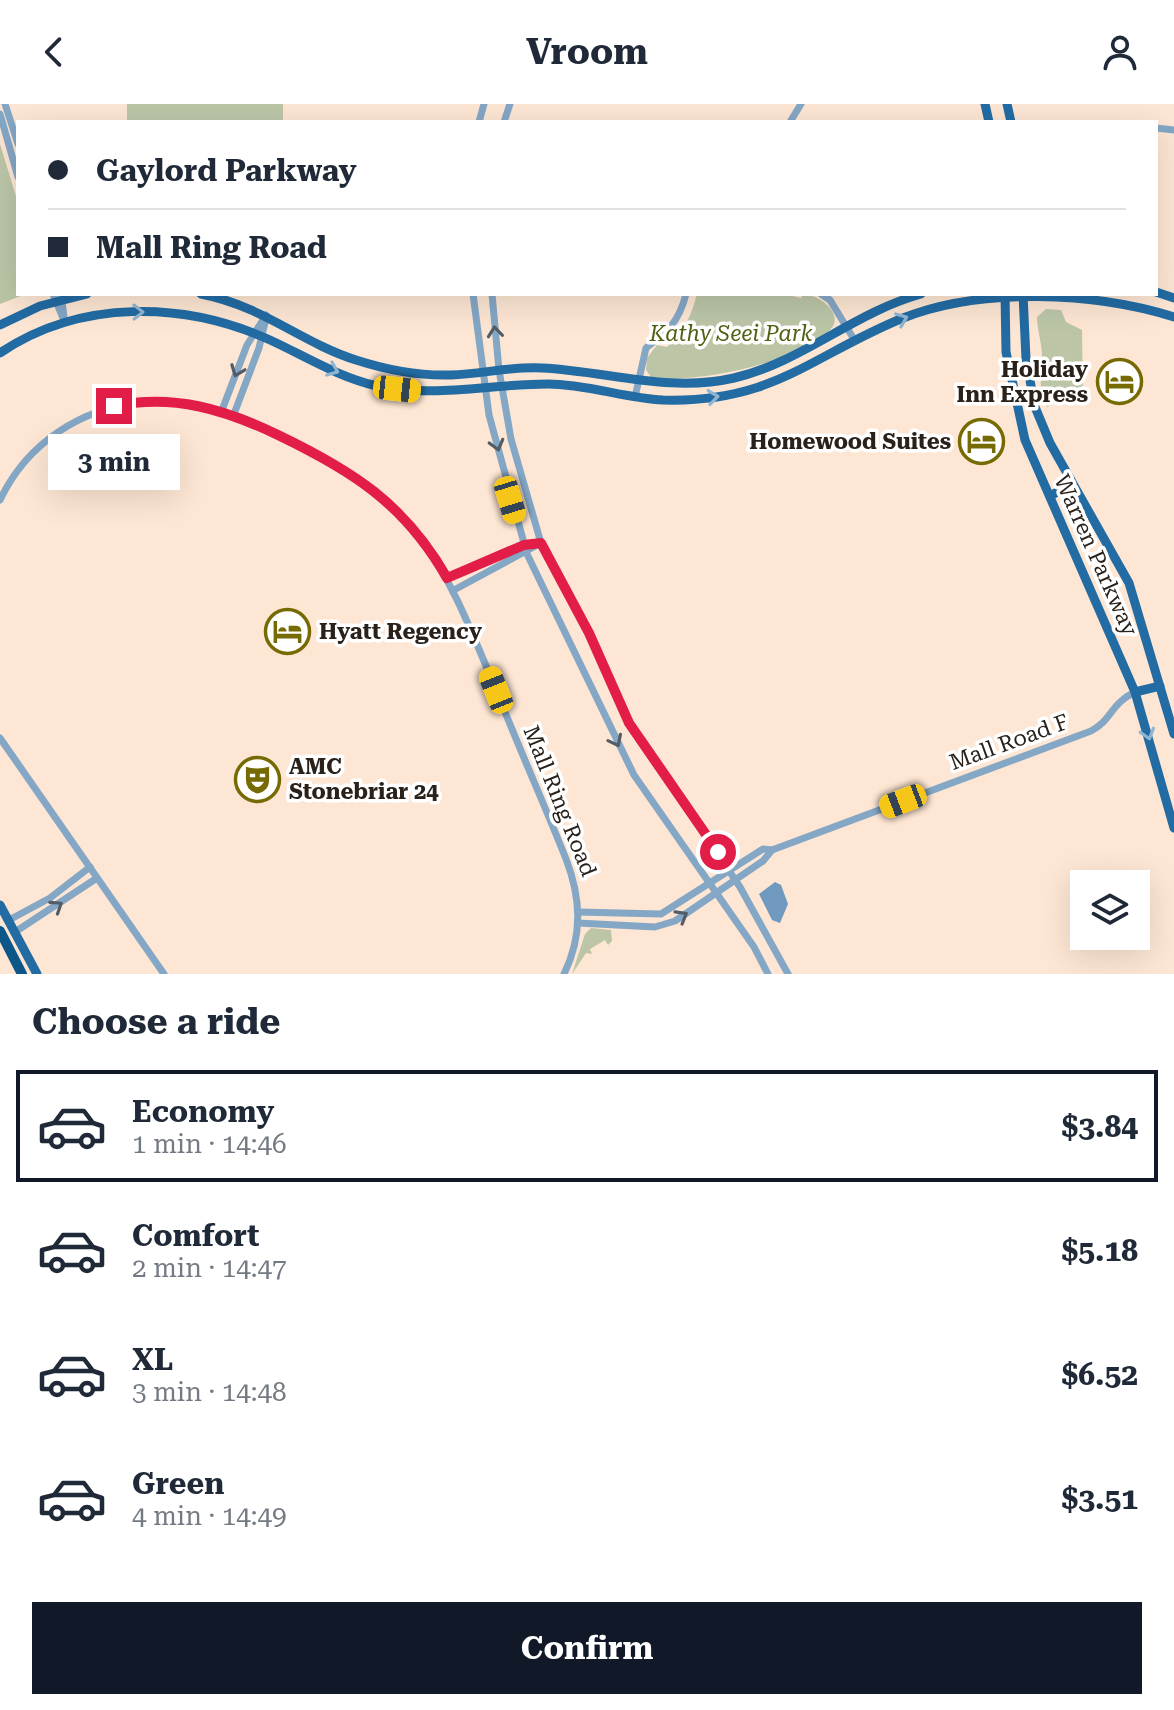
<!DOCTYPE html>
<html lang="en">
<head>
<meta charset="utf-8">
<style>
  body { margin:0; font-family:"Roboto Serif",serif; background:#f6f6f7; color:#1f2937; height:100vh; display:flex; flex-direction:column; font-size:30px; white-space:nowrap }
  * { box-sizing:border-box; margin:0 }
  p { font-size:26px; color:#747a83 }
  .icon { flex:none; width:44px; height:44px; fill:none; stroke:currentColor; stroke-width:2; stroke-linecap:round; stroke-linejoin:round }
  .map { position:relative; height:870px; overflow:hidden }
  .panel { display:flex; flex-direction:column; background:#fff; flex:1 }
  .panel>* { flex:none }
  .guide { position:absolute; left:16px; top:16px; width:1142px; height:176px; border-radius:0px; box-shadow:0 8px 32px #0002; display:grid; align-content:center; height:176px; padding:0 32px; background:#fff }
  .buttons { position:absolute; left:1070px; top:766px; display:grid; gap:16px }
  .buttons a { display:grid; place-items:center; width:80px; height:80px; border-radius:0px; background:#fff; box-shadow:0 8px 32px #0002; font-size:40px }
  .end { position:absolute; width:36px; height:36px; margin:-18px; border:10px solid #e11d48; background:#fff; box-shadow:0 0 0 4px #fff }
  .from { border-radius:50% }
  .bubble { position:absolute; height:56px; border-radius:0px; background:#fff; box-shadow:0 8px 32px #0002; font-size:26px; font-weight:700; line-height:56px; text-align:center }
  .car { position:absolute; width:24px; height:48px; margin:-24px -12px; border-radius:10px; box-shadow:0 0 6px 2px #0007; background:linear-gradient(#f5c518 24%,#345 0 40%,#f5c518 0 76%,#345 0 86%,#f5c518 0) }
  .guide b { display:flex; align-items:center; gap:28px; height:76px; font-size:30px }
  .guide b+b { border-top:2px solid #e0e1e3 }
  .guide i { width:20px; height:20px; background:#1f2937 }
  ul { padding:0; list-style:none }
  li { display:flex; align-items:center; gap:24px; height:112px; margin:0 16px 12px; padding:0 16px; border:4px solid transparent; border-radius:0px }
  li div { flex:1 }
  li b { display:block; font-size:30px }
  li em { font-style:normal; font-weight:700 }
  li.on { border-color:#111827 }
  li>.icon { width:72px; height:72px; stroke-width:1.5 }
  h2 { padding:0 32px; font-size:36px; line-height:96px }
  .cta { display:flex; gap:16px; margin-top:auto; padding:16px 32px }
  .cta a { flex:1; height:92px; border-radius:0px; background:#111827; color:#fff; font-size:32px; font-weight:700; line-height:92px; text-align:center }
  header { display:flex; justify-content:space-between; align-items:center; height:104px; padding:0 32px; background:#fff; font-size:36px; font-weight:700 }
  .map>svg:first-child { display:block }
</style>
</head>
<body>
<header><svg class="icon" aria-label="back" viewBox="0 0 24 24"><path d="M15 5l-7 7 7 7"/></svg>Vroom<svg class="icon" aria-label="person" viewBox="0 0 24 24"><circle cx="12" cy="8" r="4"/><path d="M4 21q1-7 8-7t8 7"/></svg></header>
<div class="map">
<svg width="1174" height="870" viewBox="0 0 1174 870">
  <rect width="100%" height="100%" fill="#fde6d3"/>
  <!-- green -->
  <g fill="#bcc6a7">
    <rect x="127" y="0" width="156" height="18"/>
    <path d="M0 40 18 99V190H26L0 200Z"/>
    <path d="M697 190H784L801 194 803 190C818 190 846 210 830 226 799 258 694 281 651 273L646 266 647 254 657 241 667 243C684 227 691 213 697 190Z"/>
    <path d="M1046 205 1061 206 1066 218 1082 226 1083 292 1054 293 1052 301 1047 303C1038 287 1041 270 1042 252 1042 239 1037 226 1037 213Z"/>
    <path d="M591 824 611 826 612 837 608 841 605 836 590 845 592 850 586 849 572 870 585 830Z"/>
  </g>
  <!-- water -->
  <path fill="#7099bf" d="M775 778 781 781 788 800 780 819 772 816 759 790Z"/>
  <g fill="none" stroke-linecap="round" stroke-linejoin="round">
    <!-- minor -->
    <g stroke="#84a7c6" stroke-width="7">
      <path d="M5 0 18 40"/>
      <path d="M0 10 18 73"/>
      <path d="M479 18 484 0"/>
      <path d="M504 18 510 0"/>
      <path d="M790 18 801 0"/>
      <path d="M1156 24 1174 26"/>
      <path d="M53 190 65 219"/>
      <path d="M61 190 64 213"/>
      <path d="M473 190 489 311 527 450 634 671 754 843 768 870"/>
      <path d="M492 190 499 266 511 335 541 439 589 529 629 619 740 783 788 870"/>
      <path d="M821 190 830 196 855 237"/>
      <path d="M635 293 646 244C668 227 679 218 686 190"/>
      <path d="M222 306 247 241 266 211"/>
      <path d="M234 310 259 244 266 214"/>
      <path d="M0 396C27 339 81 304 143 298 194 293 237 312 282 333 425 399 444 461 501 598 522 651 545 702 566 755 581 794 583 831 564 870"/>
      <path d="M447 474 524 441 541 439"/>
      <path d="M454 486 539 440"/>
      <path d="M0 634 164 870"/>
      <path d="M578 808 661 810 763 745 772 746 1091 627C1112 616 1110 600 1135 588"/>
      <path d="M9 816 50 794 90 763"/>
      <path d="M578 819 655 823 675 817 763 757 772 746"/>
      <path d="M15 828 97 774"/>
    </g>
    <!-- major -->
    <g stroke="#226ba3" stroke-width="9">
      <path d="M985 0 989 18"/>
      <path d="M1007 0 1011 18"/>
      <path d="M1156 188 1174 194"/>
      <path d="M201 190C263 202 300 238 356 256 387 266 419 272 451 271 482 270 512 262 542 264 607 267 669 289 734 274 802 258 855 208 921 190"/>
      <path d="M1005 190 1006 248 1025 336 1135 588 1174 724"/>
      <path d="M1023 190 1026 255 1035 303 1050 339 1129 479 1174 630"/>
      <path d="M0 221 40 202 87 190"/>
      <path d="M0 249C80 195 184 197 270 236 305 252 338 273 377 282 434 294 490 280 548 280 587 280 624 294 663 296 774 299 810 252 903 214 981 183 1095 188 1174 213"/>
      <path d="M1050 392 1072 380"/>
      <path d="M1135 588 1160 582"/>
      <path d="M0 801 37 870"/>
    </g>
    <!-- highway -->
    <path stroke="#0c5688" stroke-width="10" d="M0 827 22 870"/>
  </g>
  <!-- one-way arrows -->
  <defs><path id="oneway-chevron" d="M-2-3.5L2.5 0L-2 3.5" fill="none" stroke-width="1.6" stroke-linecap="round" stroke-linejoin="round" transform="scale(2)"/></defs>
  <g stroke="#90b5d1">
    <use href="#oneway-chevron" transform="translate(138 208) rotate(-1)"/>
    <use href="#oneway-chevron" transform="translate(902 215) rotate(-22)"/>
    <use href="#oneway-chevron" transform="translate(333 266) rotate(22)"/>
    <use href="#oneway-chevron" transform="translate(713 293) rotate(-7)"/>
    <use href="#oneway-chevron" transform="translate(1148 630) rotate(73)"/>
  </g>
  <g stroke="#525d67">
    <use href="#oneway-chevron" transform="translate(495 228) rotate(-96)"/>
    <use href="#oneway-chevron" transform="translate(237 267) rotate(111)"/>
    <use href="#oneway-chevron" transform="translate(497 341) rotate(75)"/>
    <use href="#oneway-chevron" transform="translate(616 637) rotate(63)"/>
    <use href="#oneway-chevron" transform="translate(57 802) rotate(-33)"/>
    <use href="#oneway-chevron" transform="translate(682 812) rotate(-30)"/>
  </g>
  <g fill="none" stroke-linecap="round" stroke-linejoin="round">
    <!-- route -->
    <path stroke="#e11d48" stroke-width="10" d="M114 302C174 290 224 305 278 331 353 367 405 400 447 474L524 441 541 439 589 529 629 619 718 748"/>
  </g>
  <!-- icons -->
  <defs>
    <symbol id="hotel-ring" viewBox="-11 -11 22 22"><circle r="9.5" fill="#fff" stroke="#766a02" stroke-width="1.5"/><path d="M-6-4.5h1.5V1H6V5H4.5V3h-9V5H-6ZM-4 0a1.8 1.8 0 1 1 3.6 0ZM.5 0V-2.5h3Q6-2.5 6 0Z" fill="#766a02"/></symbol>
    <symbol id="theatre-ring" viewBox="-11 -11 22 22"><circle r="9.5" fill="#fff" stroke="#766a02" stroke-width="1.5"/><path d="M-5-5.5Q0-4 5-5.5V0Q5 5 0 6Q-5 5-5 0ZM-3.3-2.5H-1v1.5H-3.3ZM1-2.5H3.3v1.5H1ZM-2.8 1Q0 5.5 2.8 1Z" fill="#766a02"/></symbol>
  </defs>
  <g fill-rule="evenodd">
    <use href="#hotel-ring" x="1094" y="252" width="51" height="51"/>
    <use href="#hotel-ring" x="956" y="312" width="51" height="51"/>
    <use href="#hotel-ring" x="262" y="502" width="51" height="51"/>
    <use href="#theatre-ring" x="232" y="650" width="51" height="51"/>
  </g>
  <g text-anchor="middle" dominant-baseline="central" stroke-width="7" stroke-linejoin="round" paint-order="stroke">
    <!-- park labels -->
    <g font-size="22" font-style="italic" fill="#4f6012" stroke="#fff">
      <text x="731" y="229">Kathy Seei Park</text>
    </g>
    <!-- poi labels -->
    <g font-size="22" font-weight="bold" fill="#29211a" stroke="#fff" text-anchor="end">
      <text x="1088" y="265">Holiday<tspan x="1088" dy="25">Inn Express</tspan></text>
      <text x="951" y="337">Homewood Suites</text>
      <text x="319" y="527" text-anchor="start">Hyatt Regency</text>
      <text x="289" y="662" text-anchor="start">AMC<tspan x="289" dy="25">Stonebriar 24</tspan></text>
    </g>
    <!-- street labels -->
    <g font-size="22" fill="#29211a" stroke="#fff">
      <text transform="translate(1096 451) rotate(66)">Warren Parkway</text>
      <text transform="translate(1009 638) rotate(-20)">Mall Road F</text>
      <text transform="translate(560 697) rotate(68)">Mall Ring Road</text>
    </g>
  </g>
</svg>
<div class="buttons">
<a><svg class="icon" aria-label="layers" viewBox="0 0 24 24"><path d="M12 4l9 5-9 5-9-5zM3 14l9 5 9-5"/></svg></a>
</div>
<i class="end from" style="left:718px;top:748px"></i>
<i class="end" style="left:114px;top:302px"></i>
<div class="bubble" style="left:48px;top:330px;width:132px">3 min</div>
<i class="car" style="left:397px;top:285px;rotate:96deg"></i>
<i class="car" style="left:510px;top:396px;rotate:163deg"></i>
<i class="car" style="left:496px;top:586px;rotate:338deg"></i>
<i class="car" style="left:903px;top:697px;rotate:249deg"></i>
<div class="guide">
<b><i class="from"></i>Gaylord Parkway</b>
<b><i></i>Mall Ring Road</b>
</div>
</div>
<section class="panel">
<h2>Choose a ride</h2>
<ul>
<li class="on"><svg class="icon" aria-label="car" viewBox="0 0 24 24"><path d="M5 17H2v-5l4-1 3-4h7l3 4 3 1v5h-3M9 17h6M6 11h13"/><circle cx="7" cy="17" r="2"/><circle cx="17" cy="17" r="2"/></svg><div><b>Economy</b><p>1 min · 14:46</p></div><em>$3.84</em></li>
<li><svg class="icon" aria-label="car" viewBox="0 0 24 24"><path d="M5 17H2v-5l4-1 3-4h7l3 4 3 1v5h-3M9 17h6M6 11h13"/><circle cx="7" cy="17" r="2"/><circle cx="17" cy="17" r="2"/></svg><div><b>Comfort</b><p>2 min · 14:47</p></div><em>$5.18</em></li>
<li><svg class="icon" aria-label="car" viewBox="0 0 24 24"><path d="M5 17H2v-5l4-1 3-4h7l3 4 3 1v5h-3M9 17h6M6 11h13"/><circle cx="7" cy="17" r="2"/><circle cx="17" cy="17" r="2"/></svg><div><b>XL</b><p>3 min · 14:48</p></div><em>$6.52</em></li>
<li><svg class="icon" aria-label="car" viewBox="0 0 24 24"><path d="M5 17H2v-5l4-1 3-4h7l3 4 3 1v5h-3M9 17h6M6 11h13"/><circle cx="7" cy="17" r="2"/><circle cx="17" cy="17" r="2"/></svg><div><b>Green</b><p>4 min · 14:49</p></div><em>$3.51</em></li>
</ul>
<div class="cta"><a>Confirm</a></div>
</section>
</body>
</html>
